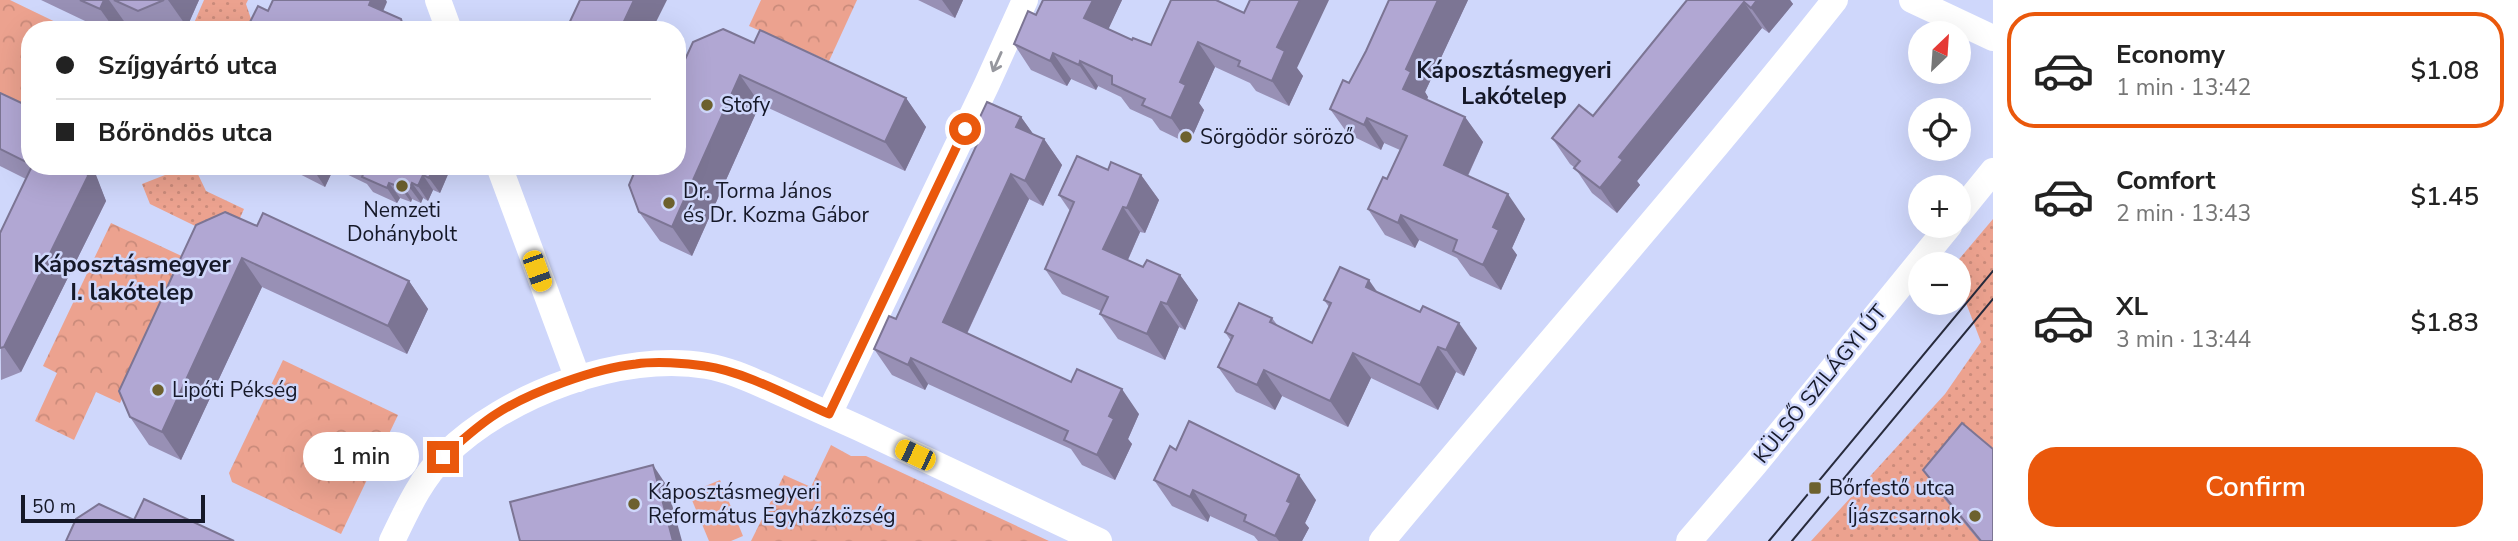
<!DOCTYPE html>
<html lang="en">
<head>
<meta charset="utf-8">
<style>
  body { margin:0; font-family:"Nunito Sans",sans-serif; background:#f6f6f6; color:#222; height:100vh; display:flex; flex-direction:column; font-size:26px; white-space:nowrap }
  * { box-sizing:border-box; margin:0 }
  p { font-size:23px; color:#767676 }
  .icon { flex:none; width:38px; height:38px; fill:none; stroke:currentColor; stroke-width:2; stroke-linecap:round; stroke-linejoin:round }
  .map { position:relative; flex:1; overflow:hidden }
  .side { display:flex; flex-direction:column; background:#fff; width:525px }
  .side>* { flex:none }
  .top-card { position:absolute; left:21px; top:21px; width:665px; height:154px; border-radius:28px; box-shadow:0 7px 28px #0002; display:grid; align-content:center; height:154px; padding:0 35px; background:#fff }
  .needle { width:46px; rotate:25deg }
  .controls { position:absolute; left:1908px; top:21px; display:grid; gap:14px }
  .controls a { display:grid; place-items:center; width:63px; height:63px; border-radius:50%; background:#fff; box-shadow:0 7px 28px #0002; font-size:35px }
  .scale { position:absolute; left:21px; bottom:18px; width:184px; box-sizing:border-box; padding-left:7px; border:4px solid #151828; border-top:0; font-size:19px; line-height:24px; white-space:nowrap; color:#151828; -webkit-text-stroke:5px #cfd7fb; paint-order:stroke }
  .end { position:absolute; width:32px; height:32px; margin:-16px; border:9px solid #ea580c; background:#fff; box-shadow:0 0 0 4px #fff }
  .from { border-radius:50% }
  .bubble { position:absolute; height:49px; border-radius:24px; background:#fff; box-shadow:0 7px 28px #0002; font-size:23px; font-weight:600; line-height:49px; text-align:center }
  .car { position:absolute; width:21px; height:42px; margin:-21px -10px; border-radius:9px; box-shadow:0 0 5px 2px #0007; background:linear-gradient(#f5c518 24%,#345 0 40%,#f5c518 0 76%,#345 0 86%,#f5c518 0) }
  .top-card b { display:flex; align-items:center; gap:24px; height:66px; font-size:26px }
  .top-card b+b { border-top:2px solid #e0e0e0 }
  .top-card i { width:18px; height:18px; background:#222 }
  ul { padding:12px 0 0; list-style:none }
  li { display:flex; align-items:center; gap:21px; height:116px; margin:0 14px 10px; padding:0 21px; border:4px solid transparent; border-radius:28px }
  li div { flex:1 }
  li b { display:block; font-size:26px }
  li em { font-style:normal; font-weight:600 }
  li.selected { border-color:#ea580c }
  li>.icon { width:63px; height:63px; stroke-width:1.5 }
  .button { display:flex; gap:14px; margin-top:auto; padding:14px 35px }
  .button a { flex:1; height:80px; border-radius:28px; background:#ea580c; color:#fff; font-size:28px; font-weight:600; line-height:80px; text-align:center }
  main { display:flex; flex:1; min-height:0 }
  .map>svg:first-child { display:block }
</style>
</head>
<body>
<main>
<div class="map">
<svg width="1993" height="541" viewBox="0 0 1993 541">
  <defs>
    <pattern id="grass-dots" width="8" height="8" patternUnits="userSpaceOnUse" patternTransform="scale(1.75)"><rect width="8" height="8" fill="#eca28f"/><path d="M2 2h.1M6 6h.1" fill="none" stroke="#ca8b7b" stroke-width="1.8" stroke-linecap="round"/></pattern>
    <pattern id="park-crowns" width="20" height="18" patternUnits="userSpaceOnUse" patternTransform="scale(1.75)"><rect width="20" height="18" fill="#eca28f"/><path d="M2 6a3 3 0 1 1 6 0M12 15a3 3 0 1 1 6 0" fill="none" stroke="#ca8b7b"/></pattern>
  </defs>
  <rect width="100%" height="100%" fill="#cfd7fb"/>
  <!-- grass -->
  <g fill="url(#grass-dots)">
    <path d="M204 0H248L246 4 252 22 248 30H191Z"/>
    <path d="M188 166H194L206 191 244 209 231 238 224 240 150 204 142 184Z"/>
    <path d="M1993 219V541H1811L1945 394 1981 342 1958 282V264H1955Z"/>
  </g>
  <!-- park -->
  <g fill="url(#park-crowns)">
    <path d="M0 0H10L72 30H30V112L0 98Z"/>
    <path d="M761 0H857L829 61 749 26Z"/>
    <path d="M111 223 188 259 120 403 96 392 74 440 35 421 57 373 43 366Z"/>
    <path d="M283 360 398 415 341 534 232 482 229 473Z"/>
    <path d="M831 445 851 456H866L1049 541H751L784 475 811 487Z"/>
  </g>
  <!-- pitch -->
  <path fill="#eca28f" d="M720 480 743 536 731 541H709L689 493Z"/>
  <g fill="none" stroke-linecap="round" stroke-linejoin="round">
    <!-- minor -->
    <g stroke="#fff" stroke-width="26">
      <path d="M438 0 449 30"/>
      <path d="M1912 0 1993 38"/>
      <path d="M499 166 578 379"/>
      <path d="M1958 214 1993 171"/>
      <path d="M829 414 987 84 1025 0"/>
      <path d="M392 541C406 512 421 478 445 455 505 395 622 351 707 366 730 370 751 380 772 389 801 402 830 415 859 428 939 466 1019 504 1099 541"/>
      <path d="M1382 541C1532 360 1689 184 1835 0"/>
      <path d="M1689 541 1755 464 1949 226"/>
    </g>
    <!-- tram -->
    <g stroke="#282b3d" stroke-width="2">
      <path d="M1769 541 1993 271"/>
      <path d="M1792 541 1993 299"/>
    </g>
  </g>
  <!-- wall -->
  <g fill="#9890b5">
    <path d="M41 0H199L187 27 180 30H137L126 24 123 30H104Z"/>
    <path d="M918 0H963L955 18Z"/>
    <path d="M1043 0H1122L1108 29 1132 40 1151 45 1171 0 1297 68 1303 76 1289 106 1256 91 1250 83 1215 67 1199 103 1204 110 1189 144 1160 130 1152 119 1130 109 1121 97 1098 86 1096 90 1071 79 1067 86 1031 70 1014 44 1036 15Z"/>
    <path d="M1388 0H1468L1425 92 1428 97 1427 100 1465 117 1483 142 1468 176 1525 219 1512 248 1517 255 1501 290 1470 276 1457 258 1419 240 1415 248 1385 235 1368 209 1387 179 1400 150 1384 143 1381 150 1348 134 1330 109 1349 83 1366 51 1389 1Z"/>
    <path d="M1687 0H1790L1793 4 1769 33 1762 28 1637 181 1640 185 1617 213 1592 193 1575 168 1570 164 1552 138 1593 116Z"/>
    <path d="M754 43 906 98 926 127 905 171 760 104 692 256 660 241 639 212Z"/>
    <path d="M0 93 30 107V166H92L106 201 21 372 1 380 0 233 26 179 0 166Z"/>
    <path d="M1021 117 1033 134 1044 139 1062 165 1043 206 1029 199 967 334 1139 414 1128 439 1132 444 1115 480 1082 465 1071 449 928 384 925 390 892 375 874 349 896 319 977 145 971 136Z"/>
    <path d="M284 166H445L449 172 440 193 433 190 428 201 423 198 421 203 412 199 411 202 400 198 397 203 373 192 367 184 334 168 325 187Z"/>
    <path d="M1108 170 1141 175 1159 200 1145 233 1140 232 1128 260 1143 267 1180 275 1198 300 1185 330 1179 327 1165 360 1118 339 1100 314 1101 311 1062 294 1045 269 1070 211 1059 195Z"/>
    <path d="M257 226 409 281 428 309 407 354 262 287 181 460 149 445 130 417Z"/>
    <path d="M1377 292 1477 348 1464 376 1456 372 1438 410 1371 378 1348 427 1282 396 1275 410 1236 392 1218 367 1231 341 1225 332 1272 318 1278 326 1312 343 1329 307 1324 300Z"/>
    <path d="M1176 450 1316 500 1305 523 1309 528 1302 541H1258L1254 536 1210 516 1208 522 1172 506 1154 480Z"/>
    <path d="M1923 470 1993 541H1979L1937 490Z"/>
  </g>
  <!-- shaded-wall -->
  <g fill="#7c7594">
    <path d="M104 0H109L126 24 123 30H115L100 9Z"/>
    <path d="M168 0H199L187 27Z"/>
    <path d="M371 0H386L387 2 379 21 369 5Z"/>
    <path d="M634 0H667L652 30H620Z"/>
    <path d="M942 0H963L955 18Z"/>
    <path d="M1093 0H1122L1102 43 1084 18Z"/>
    <path d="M1300 0H1329L1297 68 1303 76 1289 106 1272 81 1277 47Z"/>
    <path d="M1438 0H1468L1425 92 1428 97 1420 114 1403 89 1406 69Z"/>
    <path d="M1757 0H1790L1793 4 1769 33 1751 8Z"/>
    <path d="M1744 2 1762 28 1637 181 1640 185 1617 213 1600 188 1619 157Z"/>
    <path d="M401 19 408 30H404Z"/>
    <path d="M1198 42 1215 67 1199 103 1204 110 1189 144 1171 118 1180 82Z"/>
    <path d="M1053 53 1071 79 1067 86 1050 61Z"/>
    <path d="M1080 61 1098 86 1096 90 1079 65Z"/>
    <path d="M740 75 760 104 692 256 672 227Z"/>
    <path d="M906 98 926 127 905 171 885 142Z"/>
    <path d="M1021 117 1039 142 1016 127Z"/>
    <path d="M1465 117 1483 142 1461 190 1444 165Z"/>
    <path d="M1367 118 1384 143 1381 150 1364 125Z"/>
    <path d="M1044 139 1062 165 1043 206 1025 181Z"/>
    <path d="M85 166H92L93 167 106 201 21 372 4 347Z"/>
    <path d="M317 166H332L334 168 325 187 315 172Z"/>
    <path d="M434 166H445L449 172 440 193 429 178Z"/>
    <path d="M1011 174 1029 199 960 348 943 322Z"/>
    <path d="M423 175 433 190 428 201 418 186Z"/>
    <path d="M1141 175 1159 200 1145 233 1127 208Z"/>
    <path d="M389 183 400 198 397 203 387 188Z"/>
    <path d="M412 183 423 198 421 203 410 188Z"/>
    <path d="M402 184 412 199 411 202 400 187Z"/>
    <path d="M1508 194 1525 219 1512 248 1517 255 1501 290 1483 265 1493 227Z"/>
    <path d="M1123 207 1140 232 1121 275 1103 249Z"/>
    <path d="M1401 215 1419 240 1415 248 1398 223Z"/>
    <path d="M242 258 262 287 181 460 162 432Z"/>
    <path d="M1180 275 1198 300 1185 330 1167 304Z"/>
    <path d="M1369 280 1387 306 1366 287Z"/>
    <path d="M409 281 428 309 407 354 388 326Z"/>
    <path d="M1161 302 1179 327 1165 360 1147 334Z"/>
    <path d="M1459 323 1477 348 1464 376 1446 350Z"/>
    <path d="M1438 347 1456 372 1438 410 1420 385Z"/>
    <path d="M1353 353 1371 378 1348 427 1330 401Z"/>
    <path d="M911 358 928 384 925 390 908 365Z"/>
    <path d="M1264 370 1282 396 1275 410 1257 385Z"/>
    <path d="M1122 389 1139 414 1128 439 1132 444 1115 480 1097 455 1109 416Z"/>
    <path d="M653 465 667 486 682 541H673Z"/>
    <path d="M1299 475 1316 500 1305 523 1309 528 1302 541H1279L1275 536 1287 501Z"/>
    <path d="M1193 490 1210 516 1208 522 1190 497Z"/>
  </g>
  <!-- building -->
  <g fill="#b1a7d3" stroke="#7c7594" stroke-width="2">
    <path d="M80 0H104L100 9Z"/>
    <path d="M114 0H164L138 11Z"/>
    <path d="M273 0H371L369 5 401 19 404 30H246L258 6 268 11Z"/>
    <path d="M580 0H634L620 30H566Z"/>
    <path d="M1043 0H1093L1084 18 1132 40 1133 38 1151 45 1171 0H1216L1244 13 1250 0H1300L1277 47 1285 51 1272 81 1238 66 1240 61 1198 42 1180 82 1186 85 1171 118 1142 105 1145 99 1112 84V76L1080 61 1079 65 1053 53 1050 61 1014 44 1028 11 1036 15Z"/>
    <path d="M1389 0H1438L1406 69 1411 72 1403 89 1465 117 1444 165 1508 194 1493 227 1499 230 1483 265 1453 251 1457 240 1401 215 1398 223 1368 209 1383 177 1387 179 1407 136 1367 118 1364 125 1330 109 1343 80 1349 83 1366 51Z"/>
    <path d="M1687 0H1757L1751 8 1744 2 1619 157 1623 160 1600 188 1574 168 1580 161 1552 138 1579 105 1593 116Z"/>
    <path d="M723 29 754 43 760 30 906 98 885 142 740 75 672 227 639 212 629 185 637 166H677V77L693 42Z"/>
    <path d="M0 93 30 107V164L0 149Z"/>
    <path d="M987 102 1021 117 1016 127 1044 139 1025 181 1011 174 943 322 1071 382 1077 369 1122 389 1109 416 1114 419 1097 455 1064 440 1068 431 911 358 908 365 874 349 889 316 896 319 979 140 971 136Z"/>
    <path d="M1077 156 1108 170 1111 162 1141 175 1127 208 1123 207 1103 249 1143 267 1147 260 1180 275 1167 304 1161 302 1147 334 1100 314 1108 297 1045 269 1074 202 1059 195Z"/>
    <path d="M32 166H85L88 176 4 347 0 348V233Z"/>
    <path d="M304 166H317L315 172Z"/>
    <path d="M351 166H434L429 178 423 175 418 186 412 183 410 188 402 184 400 187 389 183 387 188 362 177 364 172Z"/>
    <path d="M225 212 257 226 263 213 409 281 388 326 242 258 162 432 130 417 119 391 196 225Z"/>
    <path d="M1340 267 1369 280 1366 287 1420 312 1423 306 1459 323 1446 350 1438 347 1420 385 1353 353 1330 401 1264 370 1257 385 1218 367 1233 336 1225 332 1239 303 1272 318 1270 322 1312 343 1331 303 1324 300Z"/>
    <path d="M1189 421 1299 475 1287 501 1291 503 1275 536 1244 521 1246 515 1193 490 1190 497 1154 480 1170 446 1176 450Z"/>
    <path d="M1962 423 1993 449V541H1981L1923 470Z"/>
    <path d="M653 465 673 541H520L510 502Z"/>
    <path d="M144 499 234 541H66L76 519 99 504 134 520Z"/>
  </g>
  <!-- one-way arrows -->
  <defs><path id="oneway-shaft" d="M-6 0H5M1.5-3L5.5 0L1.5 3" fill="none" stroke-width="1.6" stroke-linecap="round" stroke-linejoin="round" transform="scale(1.75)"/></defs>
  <use stroke="#96979e" href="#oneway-shaft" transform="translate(997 62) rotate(114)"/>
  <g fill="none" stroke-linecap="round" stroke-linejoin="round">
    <!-- route -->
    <path stroke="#ea580c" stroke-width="9" d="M443 457C460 442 477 426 496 414 530 392 596 368 636 364 655 361 686 363 705 366 743 371 793 398 829 414L965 129"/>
  </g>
  <!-- markers -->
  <g fill="#6d612e" stroke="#cfd7fb" stroke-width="2.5">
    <circle cx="707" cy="105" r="7"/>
    <circle cx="1186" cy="137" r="7"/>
    <circle cx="402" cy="186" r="7"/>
    <circle cx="669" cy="203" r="7"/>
    <circle cx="158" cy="390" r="7"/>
    <rect x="1808" y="481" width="14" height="14" rx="3.5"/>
    <circle cx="634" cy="504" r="7"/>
    <circle cx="1975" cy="516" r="7"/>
  </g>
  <g text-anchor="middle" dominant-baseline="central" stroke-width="5" stroke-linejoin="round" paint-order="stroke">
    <!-- poi labels -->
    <g font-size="21" fill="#151828" stroke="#cfd7fb" text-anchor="start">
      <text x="721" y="105">Stofy</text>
      <text x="1200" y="137">Sörgödör söröző</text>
      <text x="683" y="191">Dr. Torma János<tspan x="683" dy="24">és Dr. Kozma Gábor</tspan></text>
      <text x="402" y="210" text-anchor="middle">Nemzeti<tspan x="402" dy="24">Dohánybolt</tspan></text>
      <text x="172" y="390">Lipóti Pékség</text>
      <text x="1829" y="488">Bőrfestő utca</text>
      <text x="648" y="492">Káposztásmegyeri<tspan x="648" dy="24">Református Egyházközség</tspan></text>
      <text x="1961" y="516" text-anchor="end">Íjászcsarnok</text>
    </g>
    <!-- street labels -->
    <g font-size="21" fill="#151828" stroke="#cfd7fb">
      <text transform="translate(1820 384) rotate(-51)">KÜLSŐ SZILÁGYI ÚT</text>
    </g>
    <!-- neighbourhood labels -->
    <g font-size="23" font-weight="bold" fill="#151828" stroke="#cfd7fb">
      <text x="1514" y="70">Káposztásmegyeri<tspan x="1514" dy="26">Lakótelep</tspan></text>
    </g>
    <!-- quarter labels -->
    <g font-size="24" font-weight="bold" fill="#151828" stroke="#cfd7fb">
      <text x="132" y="264">Káposztásmegyer<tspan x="132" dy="28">I. lakótelep</tspan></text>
    </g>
  </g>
</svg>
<div class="controls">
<a><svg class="needle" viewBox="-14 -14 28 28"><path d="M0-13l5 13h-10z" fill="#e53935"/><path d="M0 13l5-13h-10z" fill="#767676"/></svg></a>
<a><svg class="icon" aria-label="locate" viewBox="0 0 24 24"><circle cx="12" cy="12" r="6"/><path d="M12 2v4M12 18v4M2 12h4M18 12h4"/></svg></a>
<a>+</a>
<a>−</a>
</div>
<div class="scale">50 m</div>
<i class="end from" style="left:965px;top:129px"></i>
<i class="end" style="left:443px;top:457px"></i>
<div class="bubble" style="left:303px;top:432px;width:116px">1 min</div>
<i class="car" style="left:537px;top:271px;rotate:160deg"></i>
<i class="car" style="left:915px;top:455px;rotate:295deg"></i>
<div class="top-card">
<b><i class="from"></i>Szíjgyártó utca</b>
<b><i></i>Bőröndös utca</b>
</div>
</div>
<section class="side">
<ul>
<li class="selected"><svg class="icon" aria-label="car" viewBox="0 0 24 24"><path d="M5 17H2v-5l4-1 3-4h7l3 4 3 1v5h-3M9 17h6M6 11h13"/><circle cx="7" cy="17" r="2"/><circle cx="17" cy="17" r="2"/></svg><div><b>Economy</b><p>1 min · 13:42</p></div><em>$1.08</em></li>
<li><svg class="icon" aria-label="car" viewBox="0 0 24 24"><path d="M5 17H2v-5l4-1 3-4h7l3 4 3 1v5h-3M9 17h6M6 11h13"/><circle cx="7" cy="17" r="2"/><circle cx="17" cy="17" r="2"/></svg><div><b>Comfort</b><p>2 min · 13:43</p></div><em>$1.45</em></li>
<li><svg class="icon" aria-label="car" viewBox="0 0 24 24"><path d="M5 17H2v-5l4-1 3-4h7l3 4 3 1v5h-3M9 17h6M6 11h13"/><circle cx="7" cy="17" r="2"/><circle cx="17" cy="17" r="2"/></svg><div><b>XL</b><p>3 min · 13:44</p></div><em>$1.83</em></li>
</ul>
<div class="button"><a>Confirm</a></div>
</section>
</main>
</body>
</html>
